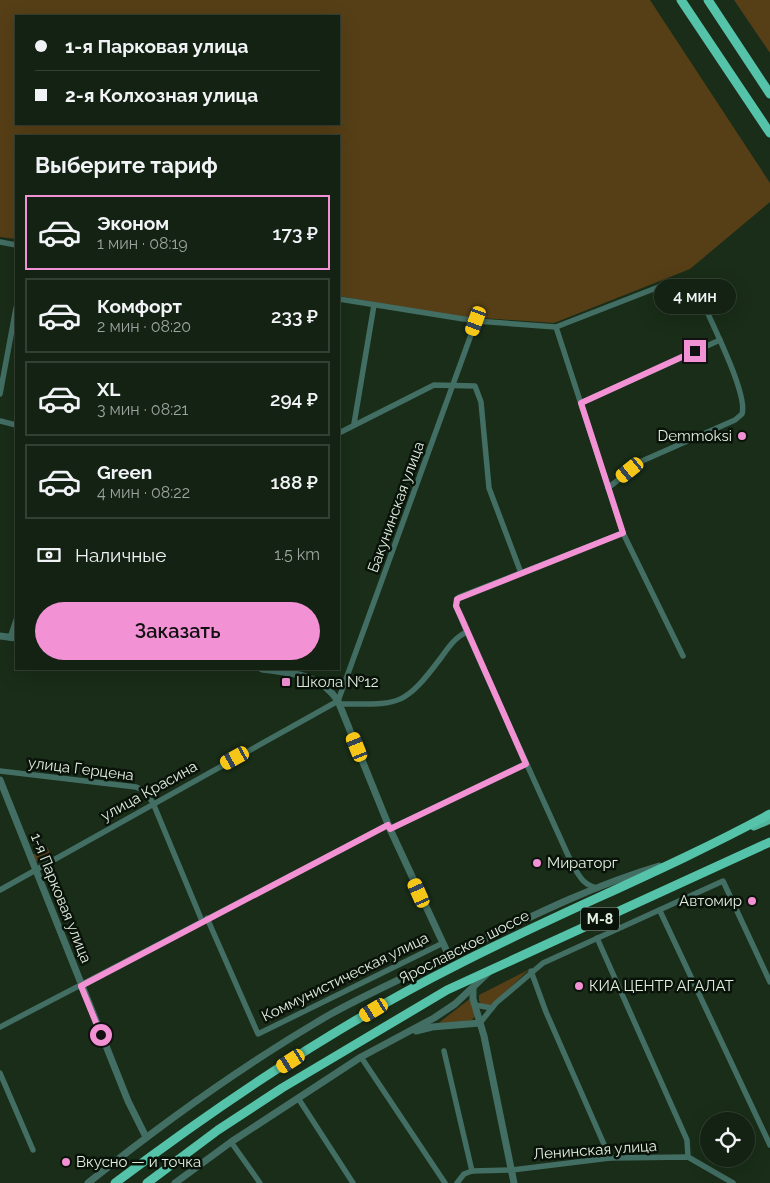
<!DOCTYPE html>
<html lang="ru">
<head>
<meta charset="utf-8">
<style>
  body { margin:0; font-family:Raleway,sans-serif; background:#1c2a1b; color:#f1f3f6; height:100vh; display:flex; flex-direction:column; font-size:19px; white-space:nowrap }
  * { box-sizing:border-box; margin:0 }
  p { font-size:16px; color:#9da49f }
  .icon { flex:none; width:28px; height:28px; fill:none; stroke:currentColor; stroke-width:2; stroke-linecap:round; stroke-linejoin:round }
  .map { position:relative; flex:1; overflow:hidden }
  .panel { position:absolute; left:15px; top:135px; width:325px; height:535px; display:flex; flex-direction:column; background:#132212; border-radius:0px; box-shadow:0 5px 20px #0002,0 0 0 1px #323f32 }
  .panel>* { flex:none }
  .top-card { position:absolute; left:15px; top:15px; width:325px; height:110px; border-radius:0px; box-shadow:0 5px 20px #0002,0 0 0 1px #323f32; display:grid; align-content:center; height:110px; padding:0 20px; background:#132212 }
  .buttons { position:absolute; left:700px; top:1112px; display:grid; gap:10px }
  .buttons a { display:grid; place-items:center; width:55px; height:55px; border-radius:50%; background:#132212; box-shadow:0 5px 20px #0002,0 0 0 1px #323f32; font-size:25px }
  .end { position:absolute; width:22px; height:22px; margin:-11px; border:6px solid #f391d5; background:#111; box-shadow:0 0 0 2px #111 }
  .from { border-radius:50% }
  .bubble { position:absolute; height:35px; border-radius:18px; background:#132212; box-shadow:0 5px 20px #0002,0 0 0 1px #323f32; font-size:16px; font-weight:600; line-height:35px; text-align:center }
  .car { position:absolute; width:15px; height:30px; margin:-15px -8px; border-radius:6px; box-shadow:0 0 4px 1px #0007; background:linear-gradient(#f5c518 24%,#345 0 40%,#f5c518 0 76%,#345 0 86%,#f5c518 0) }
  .top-card b { display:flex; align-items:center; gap:18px; height:48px; font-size:19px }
  .top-card b+b { border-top:1px solid #323f32 }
  .top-card i { width:12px; height:12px; background:#f1f3f6 }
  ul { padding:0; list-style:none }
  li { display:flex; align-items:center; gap:15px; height:75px; margin:0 10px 8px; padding:0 10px; border:2px solid #323f32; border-radius:0px }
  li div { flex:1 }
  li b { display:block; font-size:19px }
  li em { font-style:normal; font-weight:600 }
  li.current { border-color:#f391d5 }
  li>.icon { width:45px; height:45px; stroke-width:1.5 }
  h2 { padding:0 20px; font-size:22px; line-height:60px }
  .pay { display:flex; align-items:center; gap:12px; height:55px; padding:0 20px; font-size:19px }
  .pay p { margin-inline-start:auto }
  .button { display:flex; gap:10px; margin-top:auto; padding:10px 20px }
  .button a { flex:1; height:58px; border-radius:30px; background:#f391d5; color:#111; font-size:20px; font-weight:600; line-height:58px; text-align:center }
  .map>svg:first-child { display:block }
</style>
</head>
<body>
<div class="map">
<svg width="770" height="1183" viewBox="0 0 770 1183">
  <rect width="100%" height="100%" fill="#192d18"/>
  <!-- green -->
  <g fill="#563f17" fill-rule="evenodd">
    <path d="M0 0H650L770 183V202L690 269 554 323 454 316 339 296V136H16V239L0 237ZM16 16H339V124H16Z"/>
    <path d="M734 0H770V53Z"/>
    <path d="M47 847 51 855 35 862 32 855Z"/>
    <path d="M530 969 491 1005H482L479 1001V995Z"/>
    <path d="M471 998 476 1015 472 1020 436 1025Z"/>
  </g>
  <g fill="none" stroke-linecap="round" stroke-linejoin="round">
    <!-- minor -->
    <g stroke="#426e63" stroke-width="5.5">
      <path d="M0 242 16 245"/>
      <path d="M339 299 476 321 556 327 674 281"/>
      <path d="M556 327 623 533 683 656"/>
      <path d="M0 394 16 308"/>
      <path d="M581 403 720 340"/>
      <path d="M0 421 16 425"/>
      <path d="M354 424 374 305"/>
      <path d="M339 433 434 385 475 386 481 402 489 488 521 573"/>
      <path d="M608 488 642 461 735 420 742 414C748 395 714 328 705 307"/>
      <path d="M467 632 572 864C579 875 583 886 598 888"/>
      <path d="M10 638 16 620"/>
      <path d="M339 704C399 704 403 708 440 659 448 648 455 637 467 632L456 606 459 597 623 533"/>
      <path d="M0 771 136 787 145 791 153 803 202 921"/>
      <path d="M390 829 525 764"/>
      <path d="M0 890 338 701 476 321"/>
      <path d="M660 911 770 1145"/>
      <path d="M207 918 258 1034 443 943"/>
      <path d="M597 938 687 1140 688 1157"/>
      <path d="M531 971 546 1012 610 1158"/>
      <path d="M475 1005 492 1008"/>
      <path d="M480 1023 496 1003 543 963 723 881 770 982"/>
      <path d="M0 1027 388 825"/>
      <path d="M444 1051 472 1171"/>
      <path d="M361 1057 445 1183"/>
      <path d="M0 1073 33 1150"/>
      <path d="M298 1098 353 1183"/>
      <path d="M231 1142 260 1183"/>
      <path d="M457 1183 464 1174 472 1171 512 1170 610 1158 688 1157 733 1183"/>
    </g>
    <!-- tertiary -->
    <g stroke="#426e63" stroke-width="7">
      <path d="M0 636 16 638"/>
      <path d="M262 669C292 673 320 674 338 701L390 829 449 956"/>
      <path d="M0 780 128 1101 146 1137"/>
      <path d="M473 988V999L484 1036 514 1183"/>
      <path d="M416 1031 432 1027 480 1023"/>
      <path d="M88 1183C164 1122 245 1064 329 1015 372 991 418 971 462 950 526 919 591 886 659 866"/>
      <path d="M175 1183 231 1142 361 1057 434 1018 455 1004 489 972"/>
    </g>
    <!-- primary -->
    <path stroke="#53b59e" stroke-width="9" d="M754 826 770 819"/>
    <!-- trunk -->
    <g stroke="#55c3aa" stroke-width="9">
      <path d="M681 0 770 133"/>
      <path d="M708 0 770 94"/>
      <path d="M115 1183C221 1103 334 1027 453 967 557 913 667 870 770 814"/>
      <path d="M147 1183 218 1130 282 1088 447 990 770 842"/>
    </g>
  </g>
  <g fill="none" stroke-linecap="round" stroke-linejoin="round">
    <!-- route -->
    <path stroke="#f391d5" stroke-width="6" d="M101 1035 81 986 386 826 388 825 390 829 526 764 462 619 456 606 457 599 623 533 581 403 695 351"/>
  </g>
  <!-- markers -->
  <g fill="#f391d5" stroke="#0a1309" stroke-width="2">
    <circle cx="742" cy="436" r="5"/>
    <rect x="281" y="677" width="10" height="10" rx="2.5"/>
    <circle cx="537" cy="863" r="5"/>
    <circle cx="752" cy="901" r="5"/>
    <circle cx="579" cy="986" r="5"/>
    <circle cx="66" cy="1162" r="5"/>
  </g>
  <g text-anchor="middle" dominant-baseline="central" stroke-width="5" stroke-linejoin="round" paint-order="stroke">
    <!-- shield labels -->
    <rect fill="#0a1309" stroke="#a0aca0" stroke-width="1" x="581" y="907.5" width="38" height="23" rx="4"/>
    <g font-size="14" font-weight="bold" fill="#e1eee0">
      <text x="600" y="919">М-8</text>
    </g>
    <!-- poi labels -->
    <g font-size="15" fill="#e1eee0" stroke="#0a1309" text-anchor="start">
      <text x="732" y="436" text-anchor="end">Demmoksi</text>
      <text x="296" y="682">Школа №12</text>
      <text x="547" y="863">Мираторг</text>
      <text x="742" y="901" text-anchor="end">Автомир</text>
      <text x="589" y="986">КИА ЦЕНТР АГАЛАТ</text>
      <text x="76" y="1162">Вкусно — и точка</text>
    </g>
    <!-- street labels -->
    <g font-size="15" fill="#e1eee0" stroke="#0a1309">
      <text transform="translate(396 507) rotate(-70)">Бакунинская улица</text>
      <text transform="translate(81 769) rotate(7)">улица Герцена</text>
      <text transform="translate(149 791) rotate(-29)">улица Красина</text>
      <text transform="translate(61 898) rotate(68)">1-я Парковая улица</text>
      <text transform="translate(464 947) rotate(-27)">Ярославское шоссе</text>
      <text transform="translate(345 977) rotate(-26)">Коммунистическая улица</text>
      <text transform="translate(595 1150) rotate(-4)">Ленинская улица</text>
    </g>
  </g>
</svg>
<div class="buttons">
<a><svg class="icon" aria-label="locate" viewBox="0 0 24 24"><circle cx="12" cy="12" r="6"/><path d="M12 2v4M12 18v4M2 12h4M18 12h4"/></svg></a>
</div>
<i class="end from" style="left:101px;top:1035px"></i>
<i class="end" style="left:695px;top:351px"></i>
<div class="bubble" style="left:654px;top:279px;width:82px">4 мин</div>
<i class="car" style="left:476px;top:321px;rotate:200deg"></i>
<i class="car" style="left:630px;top:470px;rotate:231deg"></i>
<i class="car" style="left:357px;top:747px;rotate:338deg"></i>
<i class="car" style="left:235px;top:758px;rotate:241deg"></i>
<i class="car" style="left:419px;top:893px;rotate:336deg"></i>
<i class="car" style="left:374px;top:1010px;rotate:239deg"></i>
<i class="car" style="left:291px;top:1061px;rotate:237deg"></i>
<div class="top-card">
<b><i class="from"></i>1-я Парковая улица</b>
<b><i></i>2-я Колхозная улица</b>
</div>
<section class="panel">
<h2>Выберите тариф</h2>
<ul>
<li class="current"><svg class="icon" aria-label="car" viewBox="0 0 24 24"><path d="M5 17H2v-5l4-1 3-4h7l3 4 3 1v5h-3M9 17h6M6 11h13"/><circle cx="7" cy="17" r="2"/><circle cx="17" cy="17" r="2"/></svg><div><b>Эконом</b><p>1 мин · 08:19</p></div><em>173 ₽</em></li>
<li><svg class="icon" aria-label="car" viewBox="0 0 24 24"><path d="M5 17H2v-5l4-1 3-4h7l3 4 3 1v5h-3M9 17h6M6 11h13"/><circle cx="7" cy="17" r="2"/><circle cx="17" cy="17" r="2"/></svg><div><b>Комфорт</b><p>2 мин · 08:20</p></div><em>233 ₽</em></li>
<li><svg class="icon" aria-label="car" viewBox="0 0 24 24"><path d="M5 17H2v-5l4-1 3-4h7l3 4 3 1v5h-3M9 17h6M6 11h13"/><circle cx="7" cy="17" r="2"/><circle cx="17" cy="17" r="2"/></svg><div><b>XL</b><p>3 мин · 08:21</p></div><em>294 ₽</em></li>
<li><svg class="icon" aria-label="car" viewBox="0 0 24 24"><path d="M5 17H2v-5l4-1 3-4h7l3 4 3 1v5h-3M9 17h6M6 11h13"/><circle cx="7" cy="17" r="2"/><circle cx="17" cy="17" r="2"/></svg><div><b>Green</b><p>4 мин · 08:22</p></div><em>188 ₽</em></li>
</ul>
<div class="pay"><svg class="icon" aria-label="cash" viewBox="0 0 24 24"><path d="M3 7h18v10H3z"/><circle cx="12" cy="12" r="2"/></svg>Наличные<p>1.5 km</p></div>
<div class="button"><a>Заказать</a></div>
</section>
</div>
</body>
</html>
